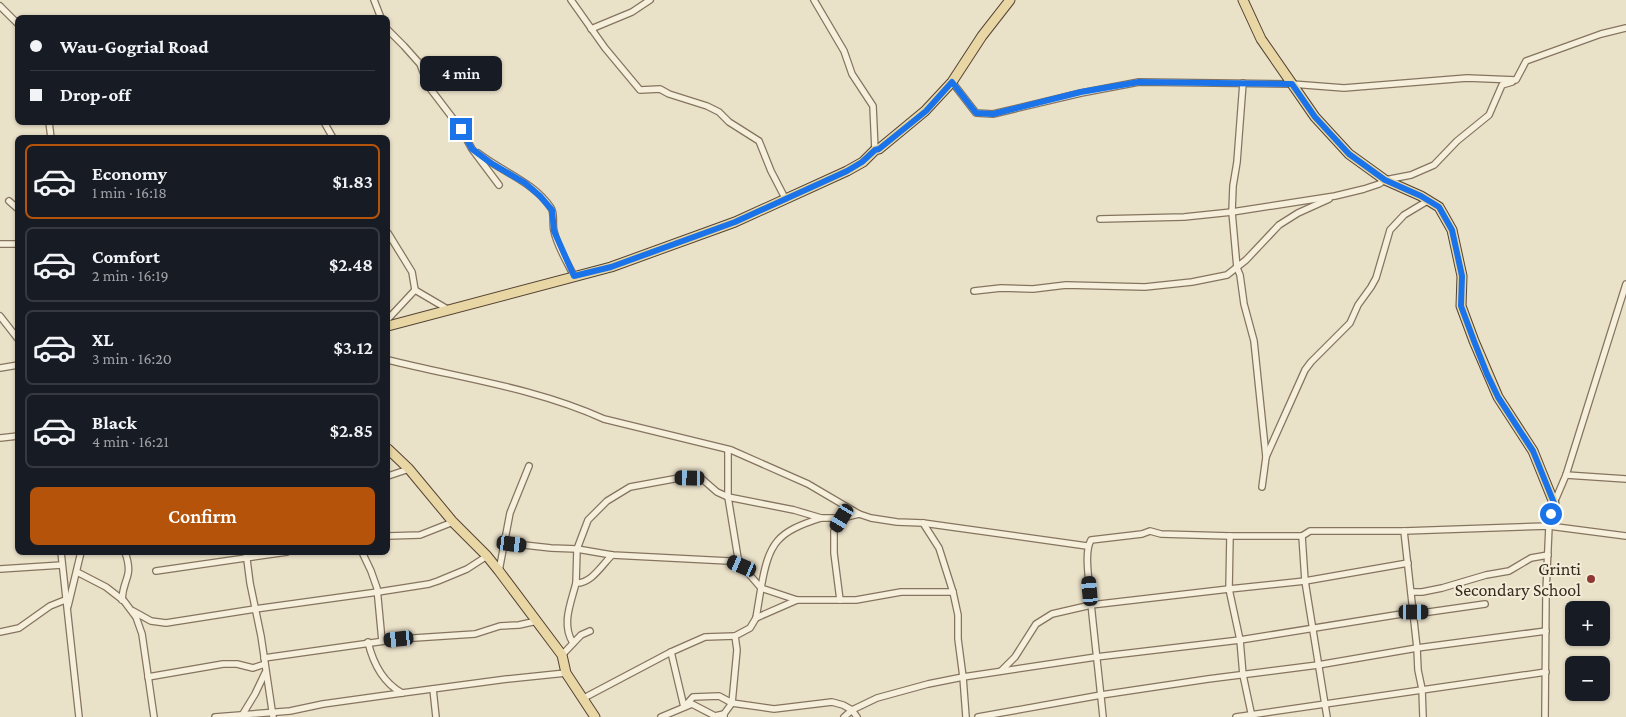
<!DOCTYPE html>
<html lang="en">
<head>
<meta charset="utf-8">
<style>
  body { margin:0; font-family:"Crimson Pro",serif; background:#242831; color:#f1f3f6; height:100vh; display:flex; flex-direction:column; font-size:19px; white-space:nowrap }
  * { box-sizing:border-box; margin:0 }
  p { font-size:16px; color:#9ea1a6 }
  .icon { flex:none; width:28px; height:28px; fill:none; stroke:currentColor; stroke-width:2; stroke-linecap:round; stroke-linejoin:round }
  .map { position:relative; flex:1; overflow:hidden }
  .sheet { position:absolute; left:15px; top:135px; width:375px; height:420px; display:flex; flex-direction:column; background:#171b24; border-radius:8px; box-shadow:0 1px 4px #0004 }
  .sheet>* { flex:none }
  .hud { position:absolute; left:15px; top:15px; width:375px; height:110px; border-radius:8px; box-shadow:0 1px 4px #0004; display:grid; align-content:center; height:110px; padding:0 15px; background:#171b24 }
  .controls { position:absolute; left:1565px; top:601px; display:grid; gap:10px }
  .controls a { display:grid; place-items:center; width:45px; height:45px; border-radius:8px; background:#171b24; box-shadow:0 1px 4px #0004; font-size:25px }
  .end { position:absolute; width:22px; height:22px; margin:-11px; border:6px solid #1a73e8; background:#fff; box-shadow:0 0 0 2px #fff }
  .from { border-radius:50% }
  .bubble { position:absolute; height:35px; border-radius:8px; background:#171b24; box-shadow:0 1px 4px #0004; font-size:16px; font-weight:600; line-height:35px; text-align:center }
  .car { position:absolute; width:15px; height:30px; margin:-15px -8px; border-radius:6px; box-shadow:0 0 4px 1px #0007; background:linear-gradient(#222 24%,#8ab4d8 0 40%,#222 0 76%,#8ab4d8 0 86%,#222 0) }
  .hud b { display:flex; align-items:center; gap:18px; height:48px; font-size:19px }
  .hud b+b { border-top:1px solid #363941 }
  .hud i { width:12px; height:12px; background:#f1f3f6 }
  ul { padding:9px 0 0; list-style:none }
  li { display:flex; align-items:center; gap:15px; height:75px; margin:0 10px 8px; padding:0 5px; border:2px solid #363941; border-radius:8px }
  li div { flex:1 }
  li b { display:block; font-size:19px }
  li em { font-style:normal; font-weight:600 }
  li.on { border-color:#b45309 }
  li>.icon { width:45px; height:45px; stroke-width:1.5 }
  .action { display:flex; gap:10px; margin-top:auto; padding:10px 15px }
  .action a { flex:1; height:58px; border-radius:8px; background:#b45309; color:#fff; font-size:20px; font-weight:600; line-height:58px; text-align:center }
  .map>svg:first-child { display:block }
</style>
</head>
<body>
<div class="map">
<svg width="1626" height="717" viewBox="0 0 1626 717">
  <rect width="100%" height="100%" fill="#eae1c9"/>
  <g fill="none" stroke-linecap="round" stroke-linejoin="round">
    <defs>
      <g id="street">
        <path d="M374 0 381 18"/>
        <path d="M571 0 605 48 640 90 660 89 669 94 707 106 719 112 729 122 759 141 771 171 785 198"/>
        <path d="M814 0 844 51 852 74 873 106 875 150"/>
        <path d="M0 6 18 24"/>
        <path d="M591 29 632 12 650 0"/>
        <path d="M388 30 404 46 420 64 429 87 461 129 472 149 499 185"/>
        <path d="M952 82 976 113 993 114 1081 93 1139 82 1292 84 1344 88 1467 78 1516 80 1526 61 1601 34 1626 28"/>
        <path d="M1243 83 1237 162 1233 186 1232 212 1237 268 1240 275 1244 304 1254 341 1266 457"/>
        <path d="M49 122 51 138"/>
        <path d="M324 122 333 138"/>
        <path d="M478 153C502 172 534 182 551 208 555 214 552 224 554 231 557 246 567 262 574 276"/>
        <path d="M9 201 18 209"/>
        <path d="M1100 219 1184 217 1232 212 1335 196 1364 189 1379 184 1385 180 1411 175 1434 165 1457 141 1489 115 1502 85 1512 82"/>
        <path d="M388 233 412 272 415 290 388 319"/>
        <path d="M0 244H18"/>
        <path d="M415 290 449 310"/>
        <path d="M974 291 1001 288 1033 289 1066 285 1145 287 1192 282 1227 275 1246 260 1279 225 1298 213 1329 199"/>
        <path d="M0 316 18 339"/>
        <path d="M388 360C460 378 536 388 604 419L731 450 808 484 859 514 871 518 897 522 923 523 1087 546"/>
        <path d="M0 368 18 365"/>
        <path d="M0 438 18 436"/>
        <path d="M1566 475 1626 479"/>
        <path d="M388 476 409 469"/>
        <path d="M1262 487 1266 457 1305 370 1311 362 1350 323 1358 305 1371 287 1376 278 1390 230 1404 215 1429 200"/>
        <path d="M821 518C777 532 769 542 761 588L797 600H856L901 592H953"/>
        <path d="M923 523 939 548 953 592 958 615V639L963 677 966 717"/>
        <path d="M1404 531 1417 648 1418 670 1422 689 1423 717"/>
        <path d="M388 536 420 535 453 522"/>
        <path d="M1230 536 1229 589 1240 640 1243 675 1252 717"/>
        <path d="M1302 536 1305 581 1327 717"/>
        <path d="M505 543 551 548 577 549 612 555 729 561 742 566 738 558 728 497V450"/>
        <path d="M61 552 79 717"/>
        <path d="M246 552 250 583 261 636 273 717"/>
        <path d="M362 552 371 571 377 588 382 641"/>
        <path d="M0 569 62 565"/>
        <path d="M156 571 287 552"/>
        <path d="M499 571 510 513 529 466"/>
        <path d="M77 572 106 587 124 601 136 617 142 634 154 717"/>
        <path d="M576 583 577 549 588 520 607 501 630 487 679 478H701L717 492 728 497 794 510 821 518H842L859 514"/>
        <path d="M1411 592H1422L1442 588 1486 575 1509 571 1531 558 1548 555"/>
        <path d="M122 600C123 577 134 578 125 552"/>
        <path d="M840 600 834 553V531L842 518"/>
        <path d="M68 606 81 552"/>
        <path d="M133 611 151 621 166 623 255 609 378 592 429 584 438 581 467 569 487 556"/>
        <path d="M756 618 797 600"/>
        <path d="M0 632 19 628 50 606 65 600"/>
        <path d="M368 642C373 663 382 682 402 693"/>
        <path d="M573 643C561 624 571 603 576 583 591 584 602 565 612 555"/>
        <path d="M671 652 684 707 693 697 719 696 732 703 774 709 832 702 843 705 852 710 877 698 928 684 963 677 1096 657 1240 640 1414 612H1429L1485 604"/>
        <path d="M562 655 581 635 590 631"/>
        <path d="M264 658 399 639 475 634 500 626 519 625 537 621"/>
        <path d="M1001 671 1015 657 1036 624 1052 614 1091 605 1229 589 1305 581 1408 563"/>
        <path d="M148 677 223 664H237L253 668 265 664"/>
        <path d="M433 689 436 717"/>
        <path d="M582 699 671 652 705 637 735 636"/>
        <path d="M215 717 290 711 323 704 402 693 507 679 566 673"/>
        <path d="M241 717 255 694 265 673"/>
        <path d="M661 717 692 704 715 716 724 714"/>
        <path d="M724 717V714L732 703 737 650 735 636 750 628 756 618 761 588 742 566"/>
        <path d="M844 717 852 710 857 717"/>
        <path d="M978 717 1101 695 1208 679 1318 665 1417 648 1546 631"/>
        <path d="M1103 717C1099 676 1094 635 1090 593 1089 579 1084 552 1091 540L1142 534 1150 531 1161 534 1230 536H1302L1310 531H1404L1549 526 1626 536"/>
        <path d="M1236 717 1546 672"/>
        <path d="M1545 717 1546 592 1549 526 1554 503 1566 475 1626 284"/>
      </g>
      <g id="primary">
        <path d="M1243 0 1261 39 1315 117 1349 154 1385 180 1421 196 1439 207 1452 230 1462 276 1461 306 1474 341 1498 397 1533 451 1554 503"/>
        <path d="M388 326 611 267 735 222 847 171 863 162 875 150 879 149 925 111 952 82 982 36 1010 0"/>
        <path d="M388 449 409 469 453 522 487 556 499 571 562 655 566 673 595 717"/>
      </g>
    </defs>
    <!-- street casing -->
    <use href="#street" stroke="#85745f" stroke-width="8"/>
    <!-- primary casing -->
    <use href="#primary" stroke="#534333" stroke-width="11"/>
    <!-- street -->
    <use href="#street" stroke="#f6efdb" stroke-width="5.5"/>
    <!-- primary -->
    <use href="#primary" stroke="#e9d6a5" stroke-width="9"/>
  </g>
  <g fill="none" stroke-linecap="round" stroke-linejoin="round">
    <!-- route -->
    <path stroke="#1a73e8" stroke-width="6" d="M461 129 472 149 491 163 525 183 540 196 552 210 554 231 574 276 611 267 735 222 847 171 862 162 875 150 879 149 926 111 952 82 976 113 993 114 1081 92 1139 82 1292 84 1315 117 1349 154 1385 180 1421 196 1439 207 1452 230 1462 276 1461 306 1474 341 1487 374 1498 397 1533 451 1554 503 1551 514"/>
  </g>
  <!-- markers -->
  <circle fill="#8e3735" stroke="#f3ecd7" stroke-width="2" cx="1591" cy="579" r="5"/>
  <g text-anchor="middle" dominant-baseline="central" stroke-width="4" stroke-linejoin="round" paint-order="stroke">
    <!-- poi labels -->
    <g font-size="18" fill="#372c21" stroke="#f3ecd7" text-anchor="end">
      <text x="1581" y="569">Grinti<tspan x="1581" dy="21">Secondary School</tspan></text>
    </g>
  </g>
</svg>
<div class="controls">
<a>+</a>
<a>−</a>
</div>
<i class="end from" style="left:1551px;top:514px"></i>
<i class="end" style="left:461px;top:129px"></i>
<div class="bubble" style="left:420px;top:56px;width:82px">4 min</div>
<i class="car" style="left:690px;top:478px;rotate:271deg"></i>
<i class="car" style="left:842px;top:518px;rotate:211deg"></i>
<i class="car" style="left:512px;top:544px;rotate:97deg"></i>
<i class="car" style="left:742px;top:566px;rotate:293deg"></i>
<i class="car" style="left:1090px;top:591px;rotate:355deg"></i>
<i class="car" style="left:1414px;top:612px;rotate:90deg"></i>
<i class="car" style="left:399px;top:639px;rotate:264deg"></i>
<div class="hud">
<b><i class="from"></i>Wau-Gogrial Road</b>
<b><i></i>Drop-off</b>
</div>
<section class="sheet">
<ul>
<li class="on"><svg class="icon" aria-label="car" viewBox="0 0 24 24"><path d="M5 17H2v-5l4-1 3-4h7l3 4 3 1v5h-3M9 17h6M6 11h13"/><circle cx="7" cy="17" r="2"/><circle cx="17" cy="17" r="2"/></svg><div><b>Economy</b><p>1 min · 16:18</p></div><em>$1.83</em></li>
<li><svg class="icon" aria-label="car" viewBox="0 0 24 24"><path d="M5 17H2v-5l4-1 3-4h7l3 4 3 1v5h-3M9 17h6M6 11h13"/><circle cx="7" cy="17" r="2"/><circle cx="17" cy="17" r="2"/></svg><div><b>Comfort</b><p>2 min · 16:19</p></div><em>$2.48</em></li>
<li><svg class="icon" aria-label="car" viewBox="0 0 24 24"><path d="M5 17H2v-5l4-1 3-4h7l3 4 3 1v5h-3M9 17h6M6 11h13"/><circle cx="7" cy="17" r="2"/><circle cx="17" cy="17" r="2"/></svg><div><b>XL</b><p>3 min · 16:20</p></div><em>$3.12</em></li>
<li><svg class="icon" aria-label="car" viewBox="0 0 24 24"><path d="M5 17H2v-5l4-1 3-4h7l3 4 3 1v5h-3M9 17h6M6 11h13"/><circle cx="7" cy="17" r="2"/><circle cx="17" cy="17" r="2"/></svg><div><b>Black</b><p>4 min · 16:21</p></div><em>$2.85</em></li>
</ul>
<div class="action"><a>Confirm</a></div>
</section>
</div>
</body>
</html>
